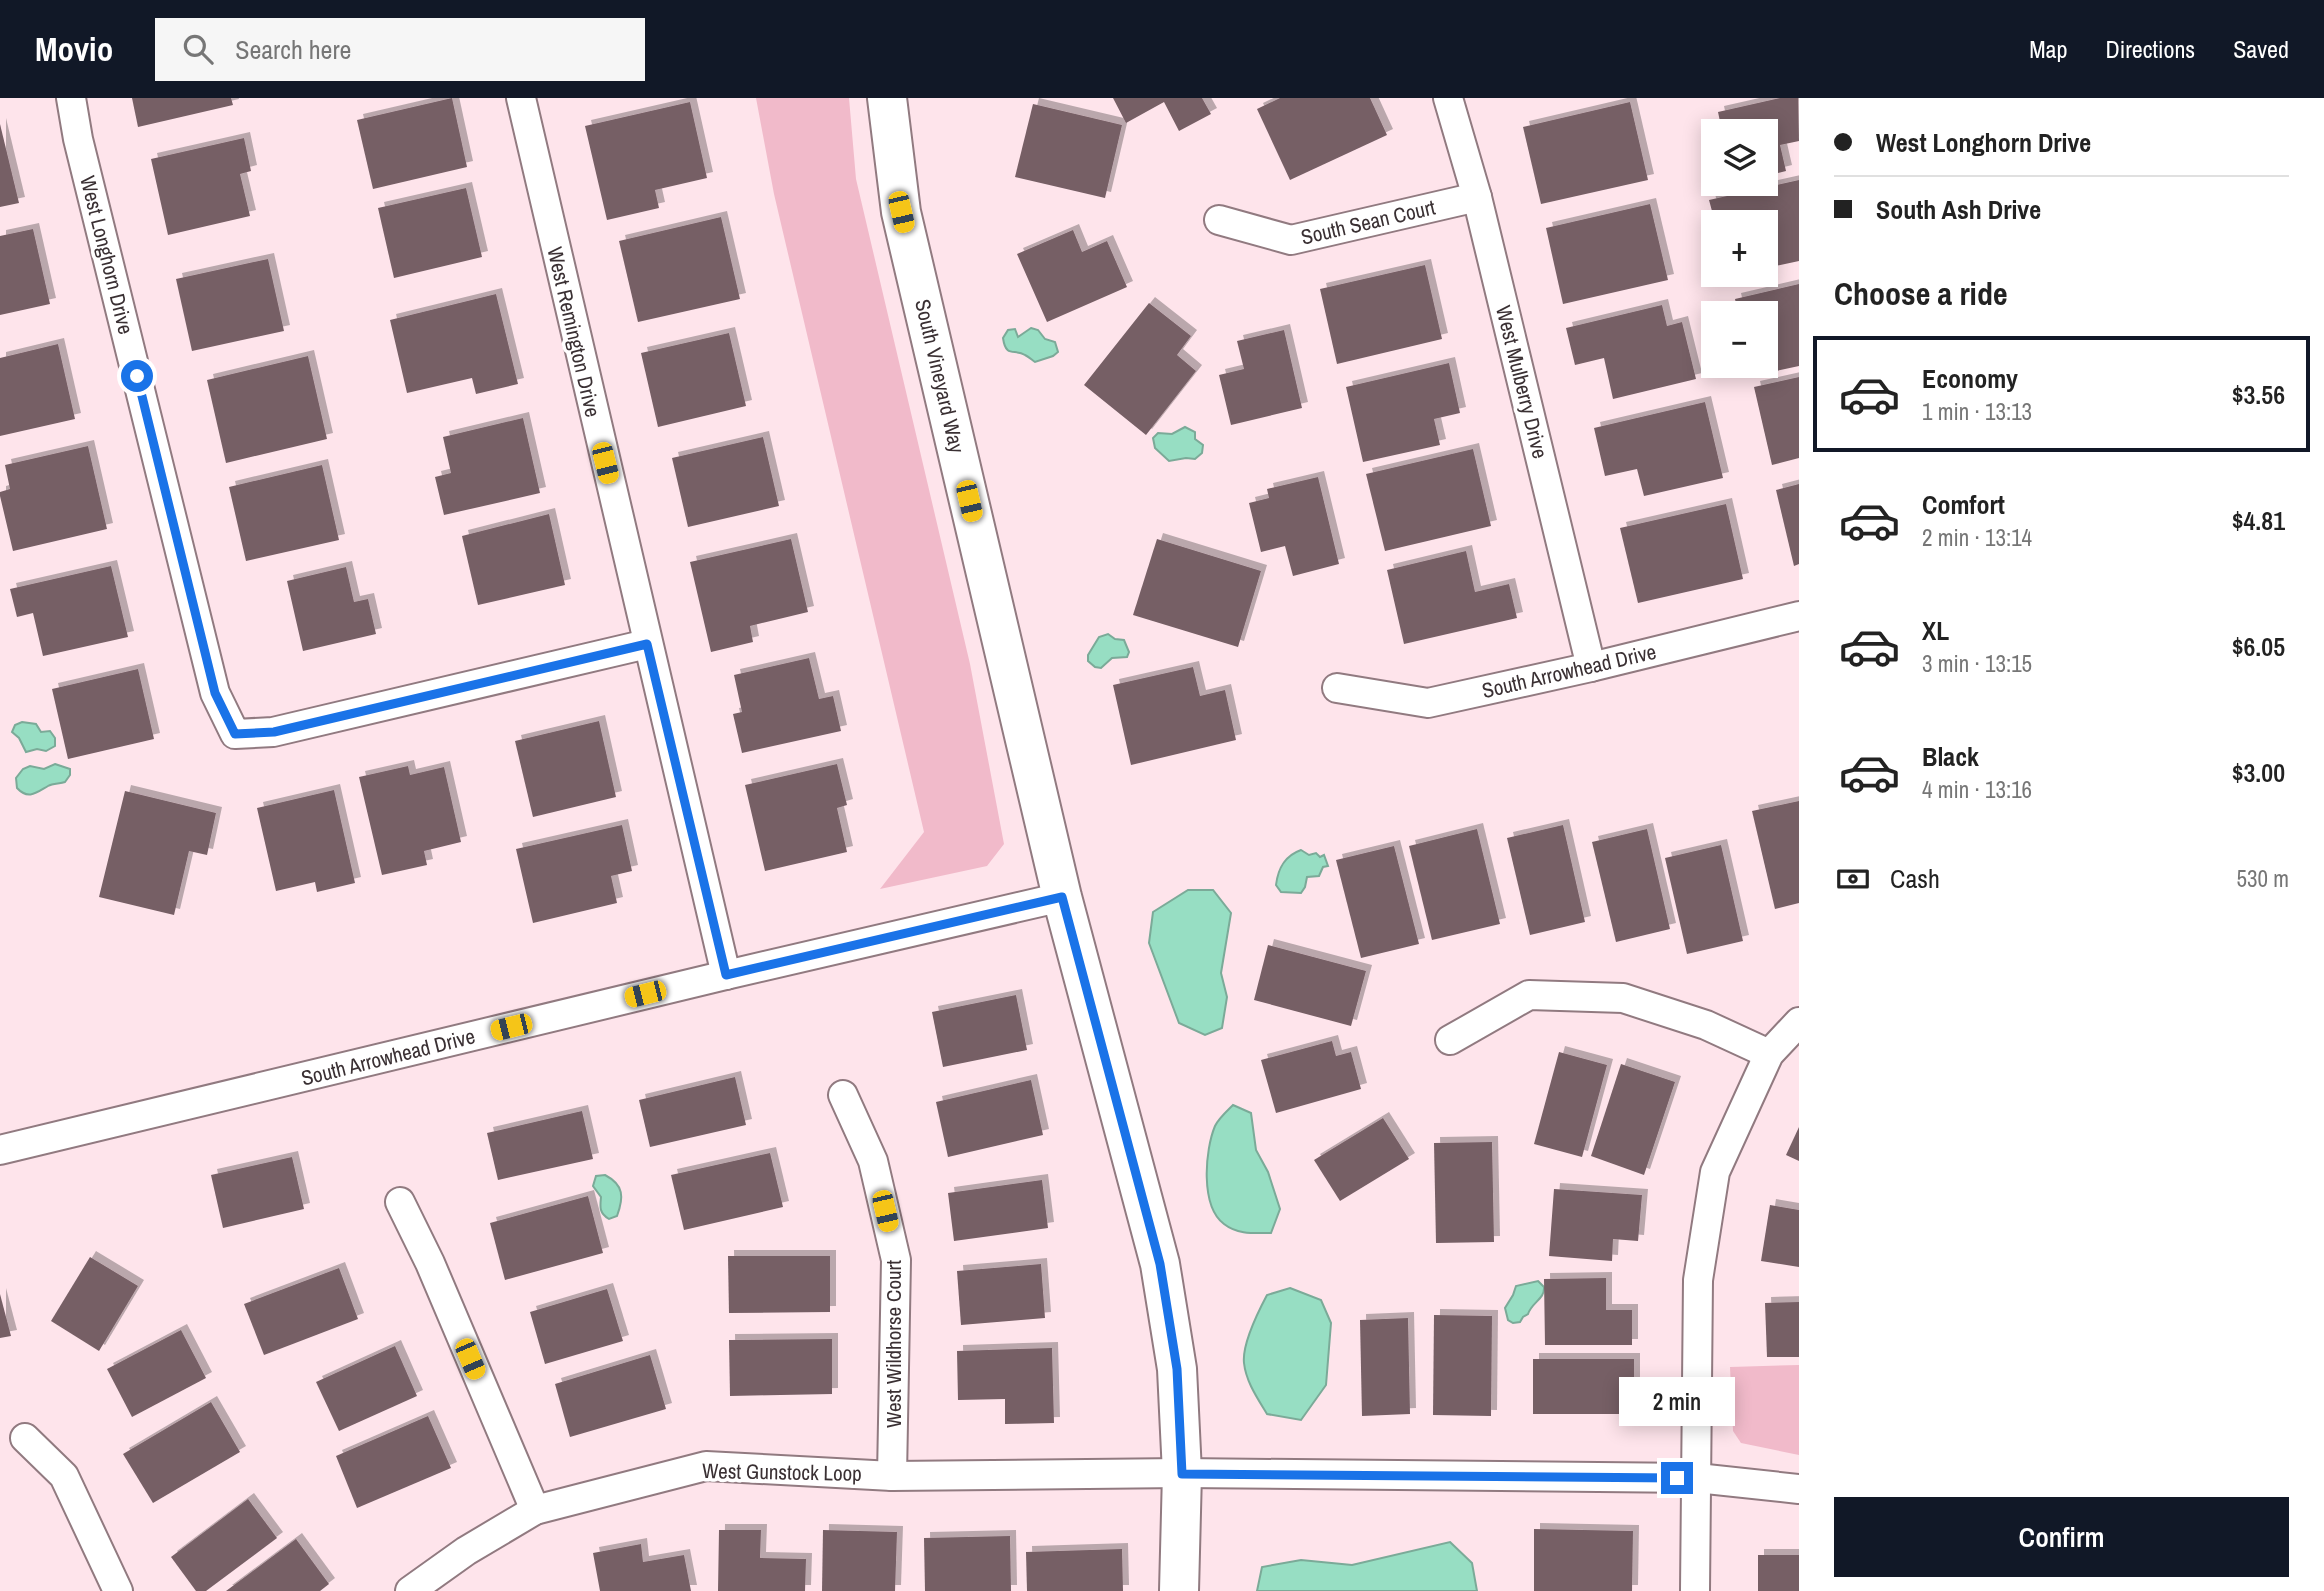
<!DOCTYPE html>
<html lang="en">
<head>
<meta charset="utf-8">
<style>
  body { margin:0; font-family:"Archivo Narrow",sans-serif; background:#f6f6f6; color:#222; height:100vh; display:flex; flex-direction:column; font-size:26px; white-space:nowrap }
  * { box-sizing:border-box; margin:0 }
  p { font-size:23px; color:#767676 }
  .icon { flex:none; width:38px; height:38px; fill:none; stroke:currentColor; stroke-width:2; stroke-linecap:round; stroke-linejoin:round }
  .map { position:relative; flex:1; overflow:hidden }
  .side { display:flex; flex-direction:column; background:#fff; width:525px }
  .side>* { flex:none }
  .top-card { display:grid; align-content:center; height:154px; padding:0 35px; background:#fff }
  .buttons { position:absolute; left:1701px; top:21px; display:grid; gap:14px }
  .buttons a { display:grid; place-items:center; width:77px; height:77px; border-radius:0px; background:#fff; box-shadow:0 4px 18px #0003; font-size:35px }
  .end { position:absolute; width:32px; height:32px; margin:-16px; border:9px solid #1a73e8; background:#fff; box-shadow:0 0 0 4px #fff }
  .from { border-radius:50% }
  .bubble { position:absolute; height:49px; border-radius:0px; background:#fff; box-shadow:0 4px 18px #0003; font-size:23px; font-weight:600; line-height:49px; text-align:center }
  .car { position:absolute; width:21px; height:42px; margin:-21px -10px; border-radius:9px; box-shadow:0 0 5px 2px #0007; background:linear-gradient(#f5c518 24%,#345 0 40%,#f5c518 0 76%,#345 0 86%,#f5c518 0) }
  .top-card b { display:flex; align-items:center; gap:24px; height:66px; font-size:26px }
  .top-card b+b { border-top:2px solid #e0e0e0 }
  .top-card i { width:18px; height:18px; background:#222 }
  ul { padding:0; list-style:none }
  li { display:flex; align-items:center; gap:21px; height:116px; margin:0 14px 10px; padding:0 21px; border:4px solid transparent; border-radius:0px }
  li div { flex:1 }
  li b { display:block; font-size:26px }
  li em { font-style:normal; font-weight:600 }
  li.active { border-color:#111827 }
  li>.icon { width:63px; height:63px; stroke-width:1.5 }
  h2 { padding:0 35px; font-size:32px; line-height:84px }
  .pay { display:flex; align-items:center; gap:18px; height:77px; padding:0 35px; font-size:26px }
  .pay p { margin-inline-start:auto }
  .primary-button { display:flex; gap:14px; margin-top:auto; padding:14px 35px }
  .primary-button a { flex:1; height:80px; border-radius:0px; background:#111827; color:#fff; font-size:28px; font-weight:600; line-height:80px; text-align:center }
  header { display:flex; align-items:center; gap:42px; box-sizing:border-box; height:98px; padding:0 35px; background:#111827; color:#fff }
  header strong { font-size:33px }
  nav { display:flex; gap:38px; margin-inline-start:auto; font-size:24px }
  .search { width:490px; height:63px; background:#f6f6f6; display:flex; align-items:center; gap:18px; box-sizing:border-box; padding:0 24px; border-radius:0px; color:#767676; font-size:26px }
  main { display:flex; flex:1; min-height:0 }
  .map>svg:first-child { display:block }
</style>
</head>
<body>
<header>
<strong>Movio</strong>
<div class="search"><svg class="icon" aria-label="search" viewBox="0 0 24 24"><circle cx="10" cy="10" r="6"/><path d="M15 15l6 6"/></svg>Search here</div>
<nav><a>Map</a><a>Directions</a><a>Saved</a></nav>
</header>
<main>
<div class="map">
<svg width="1799" height="1493" viewBox="0 0 1799 1493">
  <defs>
    <filter id="shadow"><feDropShadow dx="6" dy="-6" stdDeviation="0" flood-color="#0004"/></filter>
  </defs>
  <rect width="100%" height="100%" fill="#fee4eb"/>
  <!-- green -->
  <g fill="#f1baca">
    <path d="M756 0H849L856 81 970 566 1004 746 987 768 880 791 924 734 774 96Z"/>
    <path d="M1799 1267V1357L1741 1345 1733 1333 1730 1269Z"/>
  </g>
  <!-- water -->
  <g fill="#97dec3" stroke="#7baa98" stroke-width="2">
    <path d="M1031 230 1038 232 1045 241 1055 244 1058 254 1053 258 1035 264C1032 262 1029 259 1025 257 1015 250 1006 261 1003 240L1008 232 1015 231 1018 239Z"/>
    <path d="M1185 329 1195 334V341L1203 347 1202 355 1195 361 1186 360 1169 363 1155 350 1153 340 1158 335 1172 336Z"/>
    <path d="M1108 536 1115 541 1124 542 1129 554 1127 559 1112 560 1101 570 1095 569 1088 563V557L1099 539Z"/>
    <path d="M22 624 36 626 41 634 50 633 55 640V648L46 653 37 651 26 654 19 640 12 634 15 627Z"/>
    <path d="M55 666 70 671V677L65 684C60 686 53 685 48 688 36 695 28 702 17 690L16 680 23 671 30 668 44 671Z"/>
    <path d="M1301 752 1309 757 1316 755 1320 759 1324 757 1328 768 1323 769 1319 778 1307 779 1305 789 1301 795 1281 794 1276 787C1278 771 1284 758 1301 752Z"/>
    <path d="M1188 792H1213L1231 815 1221 875 1227 899 1222 930 1205 937 1179 925 1149 845 1153 814Z"/>
    <path d="M1233 1007 1251 1015 1256 1052 1268 1074 1280 1111 1271 1135C1255 1135 1238 1137 1224 1126 1200 1108 1205 1052 1215 1028 1219 1020 1227 1013 1233 1007Z"/>
    <path d="M605 1077C624 1087 624 1099 617 1118L609 1121C599 1115 600 1109 601 1099L593 1088 596 1078Z"/>
    <path d="M1538 1183 1544 1189C1545 1201 1532 1204 1528 1216L1523 1219 1520 1224 1513 1225 1508 1222 1505 1210 1513 1197 1516 1188Z"/>
    <path d="M1290 1190 1321 1202 1331 1225 1326 1287 1301 1322 1267 1316C1258 1301 1246 1284 1244 1265 1242 1246 1258 1214 1267 1197Z"/>
    <path d="M1450 1444 1472 1465 1477 1493H1257L1262 1469 1301 1462 1352 1467Z"/>
  </g>
  <!-- building -->
  <g fill="#765f65" filter="url(#shadow)">
    <path d="M132 0H231L233 7 138 29Z"/>
    <path d="M452 0 467 69 373 91 357 22Z"/>
    <path d="M1113 0H1202L1211 16 1179 33 1164 4 1126 25Z"/>
    <path d="M1280 0H1370L1387 37 1290 82 1257 11Z"/>
    <path d="M1780 0H1798L1799 43 1780 47 1786 73 1766 78V33H1722L1718 14Z"/>
    <path d="M690 4 707 80 655 92 659 110 607 122 585 28Z"/>
    <path d="M1630 4 1648 82 1541 106 1523 29Z"/>
    <path d="M1033 6 1122 27 1105 100 1015 79Z"/>
    <path d="M0 26 19 105 0 109Z"/>
    <path d="M244 40 251 73 240 76 250 118 168 137 151 61Z"/>
    <path d="M1799 82V163L1766 170V124H1715L1709 102Z"/>
    <path d="M466 90 482 159 394 180 378 110Z"/>
    <path d="M1650 106 1668 182 1563 206 1546 130Z"/>
    <path d="M721 119 740 201 638 224 619 143Z"/>
    <path d="M33 131 50 206 0 217V138Z"/>
    <path d="M1073 132 1082 154 1107 143 1127 189 1047 224 1017 156Z"/>
    <path d="M268 161 284 233 192 253 176 181Z"/>
    <path d="M1425 167 1442 241 1337 266 1320 191Z"/>
    <path d="M1799 186V268L1753 278 1750 268H1766V215H1738L1735 201Z"/>
    <path d="M496 196 518 286 476 296 472 280 407 295 390 222Z"/>
    <path d="M1149 205 1191 238 1177 257 1196 273 1146 337 1084 287Z"/>
    <path d="M1662 207 1667 228 1682 224 1696 281 1613 301 1604 260 1575 267 1566 230Z"/>
    <path d="M1284 232 1302 310 1231 327 1219 277 1244 271 1237 243Z"/>
    <path d="M729 235 746 308 658 329 641 255Z"/>
    <path d="M58 246 75 321 0 338V260Z"/>
    <path d="M308 258 327 341 226 365 207 282Z"/>
    <path d="M1449 265 1460 315 1434 321 1440 347 1363 364 1346 289Z"/>
    <path d="M1799 279V360L1772 367 1754 289Z"/>
    <path d="M1705 304 1723 380 1644 398 1637 371 1605 378 1594 330Z"/>
    <path d="M523 320 540 395 444 417 435 379 451 375 443 339Z"/>
    <path d="M763 339 779 408 688 429 672 360Z"/>
    <path d="M88 348 107 431 13 453 0 398V394L10 391 5 367Z"/>
    <path d="M1473 351 1491 428 1385 453 1366 376Z"/>
    <path d="M322 367 339 442 246 463 229 389Z"/>
    <path d="M1318 379 1339 466 1293 478 1285 448 1261 454 1249 405 1269 400 1267 391Z"/>
    <path d="M1799 386V466L1794 468 1776 392Z"/>
    <path d="M1726 406 1743 481 1638 505 1620 430Z"/>
    <path d="M549 416 565 487 478 507 462 438Z"/>
    <path d="M791 441 808 514 750 528 753 544 711 554 690 464Z"/>
    <path d="M1157 441 1261 473 1238 549 1133 517Z"/>
    <path d="M1466 453 1475 494 1509 486 1517 520 1404 546 1387 472Z"/>
    <path d="M111 468 128 539 43 558 33 515 17 519 10 491Z"/>
    <path d="M346 469 354 504 368 501 376 536 303 553 287 483Z"/>
    <path d="M809 560 819 601 833 598 841 633 742 655 733 616 742 614 734 577Z"/>
    <path d="M1193 569 1200 598 1225 592 1236 642 1131 667 1113 587Z"/>
    <path d="M138 571 154 641 68 661 52 591Z"/>
    <path d="M599 623 616 699 533 719 515 643Z"/>
    <path d="M837 666 847 707 837 710 847 754 765 773 745 687Z"/>
    <path d="M408 668 410 677 444 669 461 744 424 753 427 767 382 777 359 679Z"/>
    <path d="M334 692 355 785 317 794 315 784 276 793 257 710Z"/>
    <path d="M125 693 216 715 207 757 189 753 174 817 99 799Z"/>
    <path d="M1799 703V805L1775 811 1752 713Z"/>
    <path d="M622 727 632 773 611 778 617 805 533 825 516 751Z"/>
    <path d="M1563 727 1585 824 1530 837 1507 740Z"/>
    <path d="M1477 731 1500 826 1432 842 1409 748Z"/>
    <path d="M1647 731 1670 831 1616 844 1592 744Z"/>
    <path d="M1721 747 1743 843 1687 856 1665 760Z"/>
    <path d="M1394 748 1419 846 1361 860 1336 762Z"/>
    <path d="M1268 847 1366 873 1351 928 1254 902Z"/>
    <path d="M1016 897 1027 952 943 969 932 914Z"/>
    <path d="M1332 943 1336 958 1351 954 1361 991 1276 1015 1261 962Z"/>
    <path d="M1559 954 1607 967 1582 1059 1534 1046Z"/>
    <path d="M1621 966 1675 984 1644 1077 1591 1058Z"/>
    <path d="M735 979 746 1027 650 1049 639 1002Z"/>
    <path d="M1031 982 1043 1037 948 1059 936 1004Z"/>
    <path d="M582 1013 593 1061 498 1082 487 1035Z"/>
    <path d="M1383 1020 1409 1061 1340 1103 1314 1062Z"/>
    <path d="M1799 1029V1063L1786 1057Z"/>
    <path d="M1492 1044 1494 1144 1436 1145 1434 1045Z"/>
    <path d="M770 1055 783 1109 684 1132 671 1077Z"/>
    <path d="M292 1059 304 1111 223 1130 211 1077Z"/>
    <path d="M1042 1082 1048 1130 954 1143 948 1095Z"/>
    <path d="M1554 1091 1642 1097 1638 1143 1613 1141 1612 1163 1549 1158Z"/>
    <path d="M588 1098 603 1155 505 1182 490 1125Z"/>
    <path d="M1770 1107 1799 1112V1169L1761 1163Z"/>
    <path d="M728 1158H830V1214L729 1215Z"/>
    <path d="M90 1159 138 1188 99 1253 51 1223Z"/>
    <path d="M1041 1166 1045 1220 961 1227 957 1173Z"/>
    <path d="M339 1170 358 1221 264 1257 244 1206Z"/>
    <path d="M1606 1180V1212H1632V1247H1545L1544 1181Z"/>
    <path d="M607 1191 623 1243 545 1266 530 1214Z"/>
    <path d="M0 1196 11 1238 0 1240Z"/>
    <path d="M1799 1204V1259H1767L1765 1205Z"/>
    <path d="M1434 1217 1492 1218 1491 1318 1433 1317Z"/>
    <path d="M1408 1220 1410 1316 1362 1318 1360 1222Z"/>
    <path d="M181 1232 206 1280 132 1319 107 1271Z"/>
    <path d="M832 1241V1296L730 1298 729 1242Z"/>
    <path d="M395 1248 417 1298 339 1333 316 1284Z"/>
    <path d="M1052 1250 1054 1325 1005 1326V1301L958 1302 957 1253Z"/>
    <path d="M650 1257 666 1311 570 1339 555 1286Z"/>
    <rect x="1533" y="1261" width="101" height="55"/>
    <path d="M211 1304 240 1354 153 1405 123 1356Z"/>
    <path d="M428 1318 451 1370 357 1410 336 1358Z"/>
    <path d="M248 1401 277 1440 206 1493H196L171 1459Z"/>
    <path d="M1534 1431 1633 1433 1632 1493H1534Z"/>
    <path d="M719 1432H761L760 1460 806 1461 805 1493H718Z"/>
    <path d="M823 1432 897 1434 895 1493H822Z"/>
    <path d="M1010 1438 1011 1493H925L924 1440Z"/>
    <path d="M296 1441 329 1486 320 1493H226Z"/>
    <path d="M641 1446 643 1464 684 1457 691 1493H600L593 1455Z"/>
    <path d="M1122 1451 1123 1493H1027L1026 1454Z"/>
    <rect x="1758" y="1457" width="41" height="36"/>
  </g>
  <g fill="none" stroke-linecap="round" stroke-linejoin="round">
    <defs>
      <g id="street">
        <path d="M71 0 78 41 215 595 235 636 273 634 647 546"/>
        <path d="M521 0 726 877"/>
        <path d="M1448 0 1477 99 1591 569"/>
        <path d="M1219 122 1291 142 1477 99"/>
        <path d="M1337 590 1428 605 1591 569 1799 518"/>
        <path d="M1450 942 1529 897 1623 900 1706 927 1769 956"/>
        <path d="M843 997 873 1063 896 1162 892 1378"/>
        <path d="M0 1052 726 877 1062 799"/>
        <path d="M400 1104 430 1165 535 1412"/>
        <path d="M25 1340 64 1378 118 1493"/>
        <path d="M410 1493 466 1453 535 1412 706 1368 892 1378 1182 1375 1697 1380 1799 1391"/>
        <path d="M1695 1493 1698 1182 1715 1074 1769 956 1799 924"/>
      </g>
      <path id="secondary" d="M887 0 901 114 1062 799 1160 1166 1177 1271 1182 1375 1179 1493"/>
    </defs>
    <!-- street casing -->
    <use href="#street" stroke="#917a80" stroke-width="32"/>
    <!-- secondary casing -->
    <use href="#secondary" stroke="#917a80" stroke-width="42"/>
    <!-- street -->
    <use href="#street" stroke="#fff" stroke-width="28"/>
    <!-- secondary -->
    <use href="#secondary" stroke="#fff" stroke-width="38"/>
  </g>
  <g fill="none" stroke-linecap="round" stroke-linejoin="round">
    <!-- route -->
    <path stroke="#1a73e8" stroke-width="9" d="M137 278 215 595 235 636 274 634 647 546 726 877 1062 799 1160 1166 1177 1271 1182 1376 1677 1380"/>
  </g>
  <g text-anchor="middle" dominant-baseline="central" stroke-width="7" stroke-linejoin="round" paint-order="stroke">
    <!-- street labels -->
    <g font-size="21" fill="#3a3033" stroke="#fff">
      <text transform="translate(1368 124) rotate(-13)">South Sean Court</text>
      <text transform="translate(107 157) rotate(76)">West Longhorn Drive</text>
      <text transform="translate(574 234) rotate(77)">West Remington Drive</text>
      <text transform="translate(940 278) rotate(77)">South Vineyard Way</text>
      <text transform="translate(1522 284) rotate(76)">West Mulberry Drive</text>
      <text transform="translate(1569 573) rotate(-13)">South Arrowhead Drive</text>
      <text transform="translate(388 959) rotate(-14)">South Arrowhead Drive</text>
      <text transform="translate(893 1246) rotate(-90)">West Wildhorse Court</text>
      <text transform="translate(782 1374) rotate(1)">West Gunstock Loop</text>
    </g>
  </g>
</svg>
<div class="buttons">
<a><svg class="icon" aria-label="layers" viewBox="0 0 24 24"><path d="M12 4l9 5-9 5-9-5zM3 14l9 5 9-5"/></svg></a>
<a>+</a>
<a>−</a>
</div>
<i class="end from" style="left:137px;top:278px"></i>
<i class="end" style="left:1677px;top:1380px"></i>
<div class="bubble" style="left:1619px;top:1279px;width:116px">2 min</div>
<i class="car" style="left:901px;top:114px;rotate:167deg"></i>
<i class="car" style="left:605px;top:365px;rotate:166deg"></i>
<i class="car" style="left:969px;top:403px;rotate:167deg"></i>
<i class="car" style="left:645px;top:896px;rotate:256deg"></i>
<i class="car" style="left:511px;top:929px;rotate:256deg"></i>
<i class="car" style="left:885px;top:1113px;rotate:167deg"></i>
<i class="car" style="left:470px;top:1261px;rotate:157deg"></i>
</div>
<section class="side">
<div class="top-card">
<b><i class="from"></i>West Longhorn Drive</b>
<b><i></i>South Ash Drive</b>
</div>
<h2>Choose a ride</h2>
<ul>
<li class="active"><svg class="icon" aria-label="car" viewBox="0 0 24 24"><path d="M5 17H2v-5l4-1 3-4h7l3 4 3 1v5h-3M9 17h6M6 11h13"/><circle cx="7" cy="17" r="2"/><circle cx="17" cy="17" r="2"/></svg><div><b>Economy</b><p>1 min · 13:13</p></div><em>$3.56</em></li>
<li><svg class="icon" aria-label="car" viewBox="0 0 24 24"><path d="M5 17H2v-5l4-1 3-4h7l3 4 3 1v5h-3M9 17h6M6 11h13"/><circle cx="7" cy="17" r="2"/><circle cx="17" cy="17" r="2"/></svg><div><b>Comfort</b><p>2 min · 13:14</p></div><em>$4.81</em></li>
<li><svg class="icon" aria-label="car" viewBox="0 0 24 24"><path d="M5 17H2v-5l4-1 3-4h7l3 4 3 1v5h-3M9 17h6M6 11h13"/><circle cx="7" cy="17" r="2"/><circle cx="17" cy="17" r="2"/></svg><div><b>XL</b><p>3 min · 13:15</p></div><em>$6.05</em></li>
<li><svg class="icon" aria-label="car" viewBox="0 0 24 24"><path d="M5 17H2v-5l4-1 3-4h7l3 4 3 1v5h-3M9 17h6M6 11h13"/><circle cx="7" cy="17" r="2"/><circle cx="17" cy="17" r="2"/></svg><div><b>Black</b><p>4 min · 13:16</p></div><em>$3.00</em></li>
</ul>
<div class="pay"><svg class="icon" aria-label="cash" viewBox="0 0 24 24"><path d="M3 7h18v10H3z"/><circle cx="12" cy="12" r="2"/></svg>Cash<p>530 m</p></div>
<div class="primary-button"><a>Confirm</a></div>
</section>
</main>
</body>
</html>
